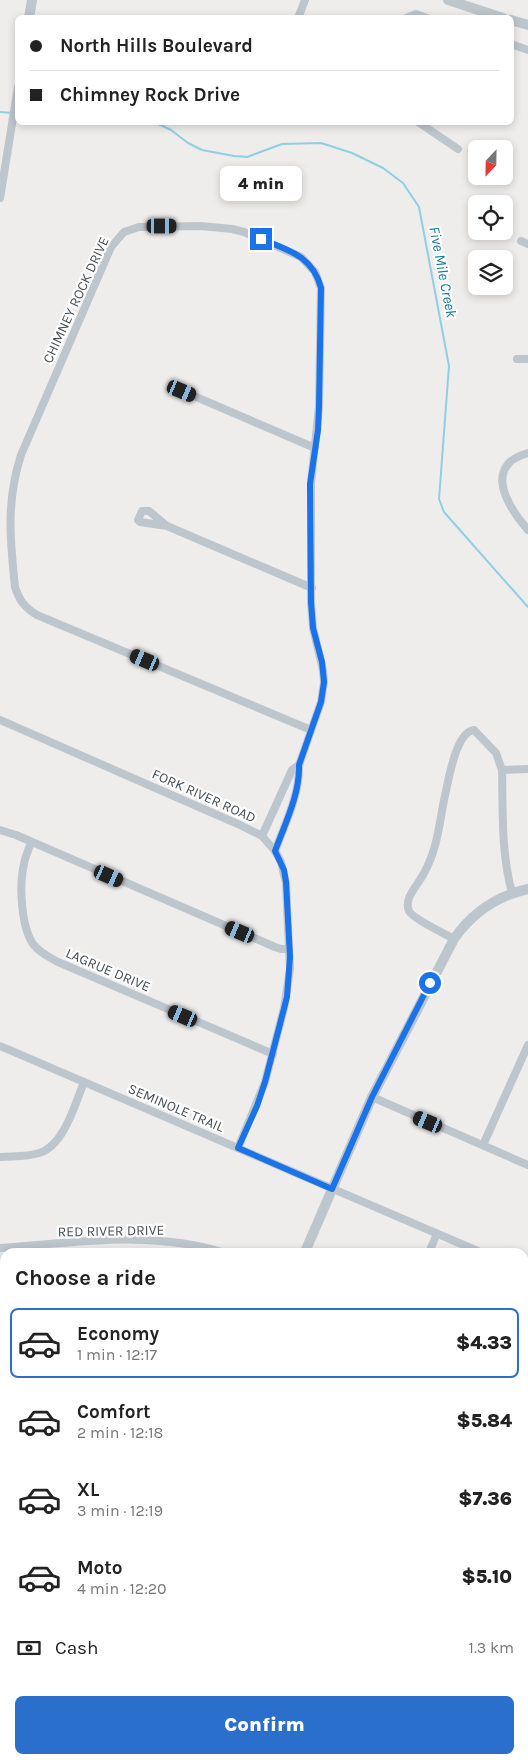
<!DOCTYPE html>
<html lang="en">
<head>
<meta charset="utf-8">
<style>
  body { margin:0; font-family:Karla,sans-serif; background:#f6f6f6; color:#222; height:100vh; display:flex; flex-direction:column; font-size:19px; white-space:nowrap }
  * { box-sizing:border-box; margin:0 }
  p { font-size:16px; color:#767676 }
  .icon { flex:none; width:28px; height:28px; fill:none; stroke:currentColor; stroke-width:2; stroke-linecap:round; stroke-linejoin:round }
  .map { position:relative; flex:1; overflow:hidden }
  .drawer { position:absolute; left:0px; top:1248px; width:529px; height:516px; display:flex; flex-direction:column; background:#fff; border-radius:15px 15px 0 0; box-shadow:0 2px 8px #0003 }
  .drawer>* { flex:none }
  .hud { position:absolute; left:15px; top:15px; width:499px; height:110px; border-radius:8px; box-shadow:0 2px 8px #0003; display:grid; align-content:center; height:110px; padding:0 15px; background:#fff }
  .needle { width:32px; rotate:202deg }
  .controls { position:absolute; left:468px; top:140px; display:grid; gap:10px }
  .controls a { display:grid; place-items:center; width:45px; height:45px; border-radius:8px; background:#fff; box-shadow:0 2px 8px #0003; font-size:25px }
  .end { position:absolute; width:22px; height:22px; margin:-11px; border:6px solid #1a73e8; background:#fff; box-shadow:0 0 0 2px #fff }
  .from { border-radius:50% }
  .bubble { position:absolute; height:35px; border-radius:8px; background:#fff; box-shadow:0 2px 8px #0003; font-size:16px; font-weight:800; line-height:35px; text-align:center }
  .car { position:absolute; width:15px; height:30px; margin:-15px -8px; border-radius:6px; box-shadow:0 0 4px 1px #0007; background:linear-gradient(#222 24%,#8ab4d8 0 40%,#222 0 76%,#8ab4d8 0 86%,#222 0) }
  .hud b { display:flex; align-items:center; gap:18px; height:48px; font-size:19px }
  .hud b+b { border-top:1px solid #e0e0e0 }
  .hud i { width:12px; height:12px; background:#222 }
  ul { padding:0; list-style:none }
  li { display:flex; align-items:center; gap:15px; height:70px; margin:0 10px 8px; padding:0 5px; border:2px solid transparent; border-radius:8px }
  li div { flex:1 }
  li b { display:block; font-size:19px }
  li em { font-style:normal; font-weight:800 }
  li.active { border-color:#2a6fcb }
  li>.icon { width:45px; height:45px; stroke-width:1.5 }
  h2 { padding:0 15px; font-size:22px; line-height:60px }
  .pay { display:flex; align-items:center; gap:12px; height:55px; padding:0 15px; font-size:19px }
  .pay p { margin-inline-start:auto }
  .action { display:flex; gap:10px; margin-top:auto; padding:10px 15px }
  .action a { flex:1; height:58px; border-radius:8px; background:#2a6fcb; color:#fff; font-size:20px; font-weight:800; line-height:58px; text-align:center }
  .map>svg:first-child { display:block }
</style>
</head>
<body>
<div class="map">
<svg width="528" height="1763" viewBox="0 0 528 1763">
  <rect width="100%" height="100%" fill="#efecec"/>
  <!-- education -->
  <path fill="#e0dddd" d="M291 1759H325L336 1763H289Z"/>
  <g fill="none" stroke-linecap="round" stroke-linejoin="round">
    <!-- stream -->
    <g stroke="#8ed0e2" stroke-width="2">
      <path d="M0 112 13 113"/>
      <path d="M154 122 171 130 188 143 202 150 234 156 247 157 282 144 321 143 352 153 383 168 403 183 419 207 449 366 439 499 444 512 528 607"/>
    </g>
    <!-- minor -->
    <g stroke="#bec6cd" stroke-width="8">
      <path d="M298 18 305 0"/>
      <path d="M406 18 416 14 427 18"/>
      <path d="M511 44 528 50"/>
      <path d="M418 122 458 149"/>
      <path d="M0 198 18 87"/>
      <path d="M521 241 528 244"/>
      <path d="M517 359H528"/>
      <path d="M182 391 315 448"/>
      <path d="M528 453C522 455 515 457 510 462 490 481 514 514 528 530"/>
      <path d="M167 526 149 511H142L138 520 140 522 167 526 312 588"/>
      <path d="M0 720 240 825 262 836 275 851 281 862 286 883 290 969 284 1008 265 1082 238 1148"/>
      <path d="M502 770C503 812 501 852 512 893"/>
      <path d="M0 830 16 835 275 947 281 949H289"/>
      <path d="M262 836 292 770 299 765"/>
      <path d="M31 842C29 849 25 857 24 864 19 885 21 926 33 944 40 953 49 957 58 962L273 1054"/>
      <path d="M275 851C285 824 300 794 299 765L321 702 324 682 323 670 313 628 311 602V483L319 407 321 288 315 272 301 257 244 232 232 229 201 226 139 227 124 232 111 247 21 455C6 502 10 539 15 587 19 600 25 608 37 615L311 730"/>
      <path d="M454 939C445 934 412 918 409 911 403 898 419 884 424 873 437 850 439 826 444 800 448 784 455 732 474 730L496 753 502 770 528 769"/>
      <path d="M0 1046 480 1252"/>
      <path d="M372 1097 528 1165"/>
      <path d="M483 1145 528 1045"/>
      <path d="M0 1157C13 1156 27 1157 39 1153 64 1146 75 1104 84 1082"/>
      <path d="M0 1248C73 1243 151 1230 222 1252"/>
      <path d="M429 1252 437 1234"/>
      <path d="M524 1271 528 1273"/>
      <path d="M0 1338 5 1337"/>
      <path d="M0 1426 5 1425"/>
      <path d="M524 1559H528"/>
      <path d="M0 1747 5 1725"/>
      <path d="M434 1759 436 1763"/>
    </g>
    <!-- tertiary -->
    <g stroke="#bec6cd" stroke-width="10">
      <path d="M448 0 503 18"/>
      <path d="M29 18 32 0"/>
      <path d="M511 20 528 25"/>
      <path d="M305 1252 372 1097 454 939C472 913 497 896 528 889"/>
      <path d="M156 1763 158 1759"/>
    </g>
  </g>
  <g fill="none" stroke-linecap="round" stroke-linejoin="round">
    <!-- route -->
    <path stroke="#1a73e8" stroke-width="6" d="M261 239C288 250 313 256 321 288L319 407 318 430 310 484 311 602 313 628 322 662 324 682 321 702 299 765C300 794 285 824 275 851L284 870 286 882 290 957 287 997 265 1082 257 1106 238 1148 332 1189 372 1097 430 983"/>
  </g>
  <g text-anchor="middle" dominant-baseline="central" stroke-width="4.5" stroke-linejoin="round" paint-order="stroke">
    <!-- street labels -->
    <g font-size="14" fill="#464f57" stroke="#fff">
      <text transform="translate(76 300) rotate(-65)">CHIMNEY ROCK DRIVE</text>
      <text transform="translate(204 796) rotate(24)">FORK RIVER ROAD</text>
      <text transform="translate(108 970) rotate(23)">LAGRUE DRIVE</text>
      <text transform="translate(176 1108) rotate(23)">SEMINOLE TRAIL</text>
      <text transform="translate(111 1231) rotate(-1)">RED RIVER DRIVE</text>
    </g>
    <!-- water labels -->
    <g font-size="15" font-style="italic" fill="#197c97" stroke="#fff">
      <text transform="translate(443 272) rotate(79)">Five Mile Creek</text>
    </g>
  </g>
</svg>
<div class="controls">
<a><svg class="needle" viewBox="-14 -14 28 28"><path d="M0-13l5 13h-10z" fill="#e53935"/><path d="M0 13l5-13h-10z" fill="#767676"/></svg></a>
<a><svg class="icon" aria-label="locate" viewBox="0 0 24 24"><circle cx="12" cy="12" r="6"/><path d="M12 2v4M12 18v4M2 12h4M18 12h4"/></svg></a>
<a><svg class="icon" aria-label="layers" viewBox="0 0 24 24"><path d="M12 4l9 5-9 5-9-5zM3 14l9 5 9-5"/></svg></a>
</div>
<i class="end from" style="left:430px;top:983px"></i>
<i class="end" style="left:261px;top:239px"></i>
<div class="bubble" style="left:220px;top:166px;width:82px">4 min</div>
<i class="car" style="left:162px;top:226px;rotate:90deg"></i>
<i class="car" style="left:182px;top:391px;rotate:113deg"></i>
<i class="car" style="left:145px;top:660px;rotate:293deg"></i>
<i class="car" style="left:109px;top:876px;rotate:114deg"></i>
<i class="car" style="left:240px;top:932px;rotate:293deg"></i>
<i class="car" style="left:183px;top:1016px;rotate:293deg"></i>
<i class="car" style="left:428px;top:1122px;rotate:293deg"></i>
<div class="hud">
<b><i class="from"></i>North Hills Boulevard</b>
<b><i></i>Chimney Rock Drive</b>
</div>
<section class="drawer">
<h2>Choose a ride</h2>
<ul>
<li class="active"><svg class="icon" aria-label="car" viewBox="0 0 24 24"><path d="M5 17H2v-5l4-1 3-4h7l3 4 3 1v5h-3M9 17h6M6 11h13"/><circle cx="7" cy="17" r="2"/><circle cx="17" cy="17" r="2"/></svg><div><b>Economy</b><p>1 min · 12:17</p></div><em>$4.33</em></li>
<li><svg class="icon" aria-label="car" viewBox="0 0 24 24"><path d="M5 17H2v-5l4-1 3-4h7l3 4 3 1v5h-3M9 17h6M6 11h13"/><circle cx="7" cy="17" r="2"/><circle cx="17" cy="17" r="2"/></svg><div><b>Comfort</b><p>2 min · 12:18</p></div><em>$5.84</em></li>
<li><svg class="icon" aria-label="car" viewBox="0 0 24 24"><path d="M5 17H2v-5l4-1 3-4h7l3 4 3 1v5h-3M9 17h6M6 11h13"/><circle cx="7" cy="17" r="2"/><circle cx="17" cy="17" r="2"/></svg><div><b>XL</b><p>3 min · 12:19</p></div><em>$7.36</em></li>
<li><svg class="icon" aria-label="car" viewBox="0 0 24 24"><path d="M5 17H2v-5l4-1 3-4h7l3 4 3 1v5h-3M9 17h6M6 11h13"/><circle cx="7" cy="17" r="2"/><circle cx="17" cy="17" r="2"/></svg><div><b>Moto</b><p>4 min · 12:20</p></div><em>$5.10</em></li>
</ul>
<div class="pay"><svg class="icon" aria-label="cash" viewBox="0 0 24 24"><path d="M3 7h18v10H3z"/><circle cx="12" cy="12" r="2"/></svg>Cash<p>1.3 km</p></div>
<div class="action"><a>Confirm</a></div>
</section>
</div>
</body>
</html>
